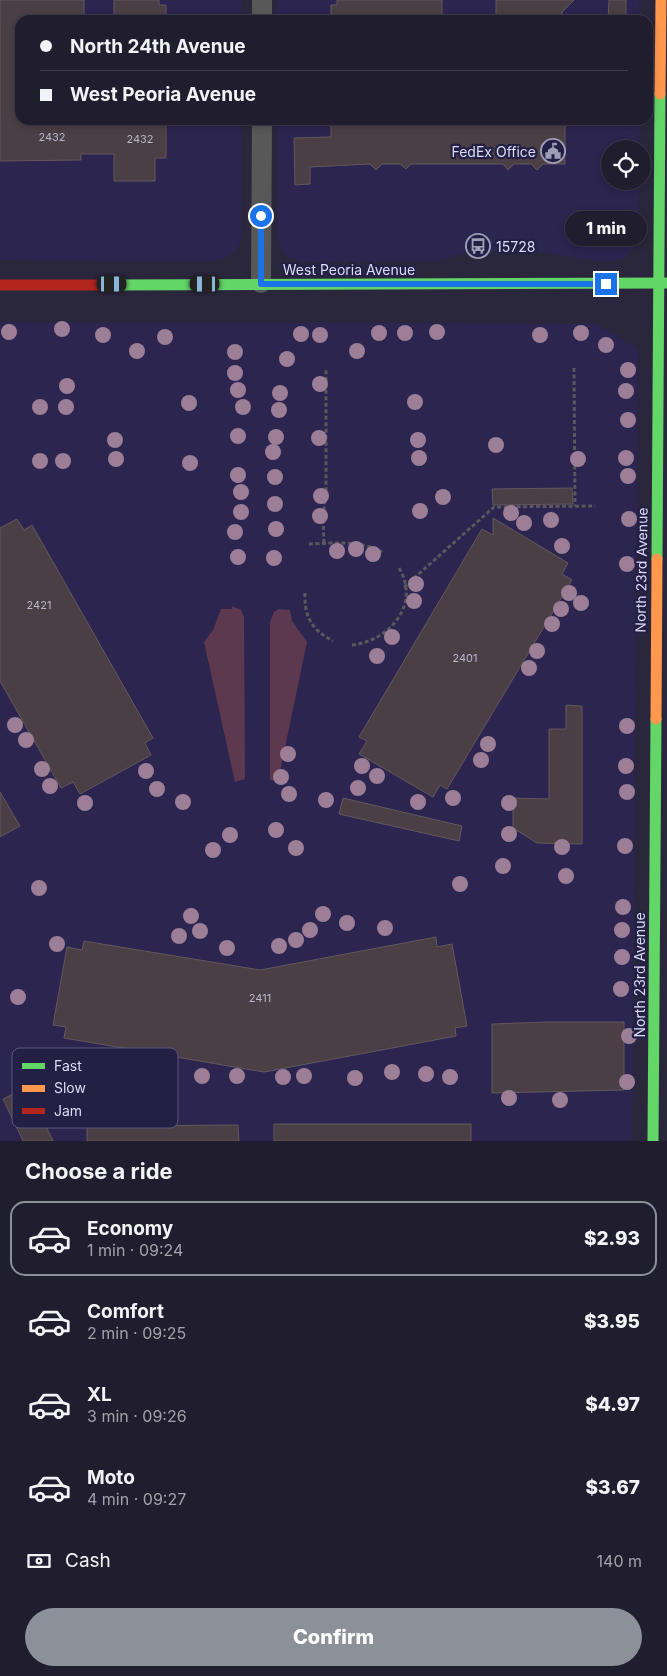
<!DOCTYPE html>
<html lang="en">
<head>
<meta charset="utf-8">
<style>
  body { margin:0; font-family:Inter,sans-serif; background:#282636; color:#f1f3f6; height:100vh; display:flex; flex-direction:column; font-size:19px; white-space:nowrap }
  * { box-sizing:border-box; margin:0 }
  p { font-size:16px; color:#a2a2aa }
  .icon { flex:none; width:28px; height:28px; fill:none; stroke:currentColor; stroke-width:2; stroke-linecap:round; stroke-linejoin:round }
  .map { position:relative; height:1141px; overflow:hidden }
  .details { display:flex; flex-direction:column; background:#201d2e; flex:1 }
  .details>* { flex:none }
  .hud { position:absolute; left:15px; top:15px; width:638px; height:110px; border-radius:15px; box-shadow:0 2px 8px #0003,0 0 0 1px #3d3b4a; display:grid; align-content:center; height:110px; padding:0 25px; background:#201d2e }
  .controls { position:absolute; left:601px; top:140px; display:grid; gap:10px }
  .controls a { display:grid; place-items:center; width:50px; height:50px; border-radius:50%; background:#201d2e; box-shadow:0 2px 8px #0003,0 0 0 1px #3d3b4a; font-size:25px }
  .end { position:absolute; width:22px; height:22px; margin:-11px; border:6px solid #1a73e8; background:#fff; box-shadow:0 0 0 2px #fff }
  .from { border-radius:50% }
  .bubble { position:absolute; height:35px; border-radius:18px; background:#201d2e; box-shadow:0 2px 8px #0003,0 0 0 1px #3d3b4a; font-size:16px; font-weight:800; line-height:35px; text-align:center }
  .car { position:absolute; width:15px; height:30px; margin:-15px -8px; border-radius:6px; box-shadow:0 0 4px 1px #0007; background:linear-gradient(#222 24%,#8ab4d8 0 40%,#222 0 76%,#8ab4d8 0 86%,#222 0) }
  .hud b { display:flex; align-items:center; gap:18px; height:48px; font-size:19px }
  .hud b+b { border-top:1px solid #3d3b4a }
  .hud i { width:12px; height:12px; background:#f1f3f6 }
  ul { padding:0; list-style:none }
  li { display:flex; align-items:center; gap:15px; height:75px; margin:0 10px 8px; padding:0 15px; border:2px solid transparent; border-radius:15px }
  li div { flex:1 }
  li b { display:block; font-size:19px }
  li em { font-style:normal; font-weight:800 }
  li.current { border-color:#8c9099 }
  li>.icon { width:45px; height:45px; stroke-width:1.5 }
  h2 { padding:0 25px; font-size:22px; line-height:60px }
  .pay { display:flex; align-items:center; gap:12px; height:55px; padding:0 25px; font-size:19px }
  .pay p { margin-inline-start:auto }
  .primary-button { display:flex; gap:10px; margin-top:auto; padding:10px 25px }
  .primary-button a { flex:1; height:58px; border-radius:30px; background:#8c9099; color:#fff; font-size:20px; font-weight:800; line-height:58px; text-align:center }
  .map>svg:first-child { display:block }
</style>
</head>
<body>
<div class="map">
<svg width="667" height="1141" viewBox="0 0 667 1141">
  <rect width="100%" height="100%" fill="#2a273d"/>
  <!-- built -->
  <g fill="#2b2550">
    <path d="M0 0H241V20H20V120H241V239L237 250 219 261 0 260Z"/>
    <rect x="277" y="0" width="362" height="20"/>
    <path d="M277 120H639V149H610V181H639L638 236 634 248 626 257 616 261H596L531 251H475L433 261 303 262 289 258 281 249 278 237Z"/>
    <path d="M0 322 596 324 638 349 632 1141H0Z"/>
  </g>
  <!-- green -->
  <g fill="#5c394f">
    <path d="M232 606 241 610 244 617 245 779 235 782 204 642 213 630 221 609H232Z"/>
    <path d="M279 609 290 610 292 621 307 642 278 781 270 780V622L274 612Z"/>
  </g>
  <!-- building -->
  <g fill="#493f45" stroke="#63585e">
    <path d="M0 0H84V20H20V120H166V158H155V181H114V154H81V160L0 161Z"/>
    <path d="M114 0H159V5H166V20H114Z"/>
    <path d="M337 0H442V20H331V5H337Z"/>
    <path d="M496 0H574L562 12V20H496Z"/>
    <path d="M609 0H626V20H608Z"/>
    <path d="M331 120H565V164H543L537 170 531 164H514L508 170 503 164H411L406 169 400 164H382L376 170 370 164 310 167V184L295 185 294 138 331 137Z"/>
    <path d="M572 488 573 504 493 505 492 489Z"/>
    <path d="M493 518 568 563 562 574 572 580 447 789 440 785 433 797 359 754 367 741 359 737 482 529 493 535Z"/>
    <path d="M17 519 24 530 32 525 153 738 145 743 151 755 80 794 73 782 61 788 0 681V528Z"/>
    <path d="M566 705 582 706V844L537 843 513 828V798L549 799V729H566Z"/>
    <path d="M0 792 20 826 0 837Z"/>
    <path d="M343 798 462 826 459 841 339 814Z"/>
    <path d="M436 937 437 947 452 944 467 1026 455 1028 456 1036 264 1072 64 1038 66 1027 53 1025 67 947 82 950 84 941 260 970Z"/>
    <path d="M548 1022H624V1090L492 1093V1024Z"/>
    <path d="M27 1087 53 1141H23L3 1099Z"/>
    <rect x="274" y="1124" width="197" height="17"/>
    <path d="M238 1125 239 1141H87V1126Z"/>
  </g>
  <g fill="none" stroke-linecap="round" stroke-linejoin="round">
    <!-- path -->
    <g stroke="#5a585c" stroke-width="3" stroke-dasharray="4 2.5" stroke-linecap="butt">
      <path d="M574 368 575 506"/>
      <path d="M324 543 323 519 326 491V369"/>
      <path d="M309 544C333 543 360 540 382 552"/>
      <path d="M404 587 494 507 595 506"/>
      <path d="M305 593C304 617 312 630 333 641"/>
      <path d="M352 645C389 641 421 605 399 568"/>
    </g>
    <!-- street -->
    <g stroke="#585858" stroke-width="20">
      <path d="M262 20V0"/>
      <path d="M261 283 262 120"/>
    </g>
    <!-- fast -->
    <g stroke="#63d668" stroke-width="11">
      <path d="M114 285 667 283"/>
      <path d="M657 559 660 94"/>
      <path d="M653 1141 656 719"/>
    </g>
    <!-- slow -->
    <g stroke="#ff974d" stroke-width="11">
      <path d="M660 94 661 0"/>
      <path d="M656 719 657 559"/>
    </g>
    <!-- jam -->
    <path stroke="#b3261e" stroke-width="11" d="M0 285H114"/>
  </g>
  <!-- trees -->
  <g fill="#9c7e97">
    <circle cx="62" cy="329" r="8"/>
    <circle cx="9" cy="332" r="8"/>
    <circle cx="437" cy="332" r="8"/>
    <circle cx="379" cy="333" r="8"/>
    <circle cx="405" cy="333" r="8"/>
    <circle cx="581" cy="333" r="8"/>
    <circle cx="301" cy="334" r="8"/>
    <circle cx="103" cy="335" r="8"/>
    <circle cx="320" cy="335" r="8"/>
    <circle cx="540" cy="335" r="8"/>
    <circle cx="165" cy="337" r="8"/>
    <circle cx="606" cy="345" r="8"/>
    <circle cx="137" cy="351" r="8"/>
    <circle cx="357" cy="351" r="8"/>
    <circle cx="235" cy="352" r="8"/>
    <circle cx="287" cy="359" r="8"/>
    <circle cx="628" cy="370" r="8"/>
    <circle cx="235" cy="373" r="8"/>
    <circle cx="320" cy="384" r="8"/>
    <circle cx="67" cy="386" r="8"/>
    <circle cx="238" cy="390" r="8"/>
    <circle cx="626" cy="391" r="8"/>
    <circle cx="280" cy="393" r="8"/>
    <circle cx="415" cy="402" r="8"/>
    <circle cx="189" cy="403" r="8"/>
    <circle cx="40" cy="407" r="8"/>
    <circle cx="66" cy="407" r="8"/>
    <circle cx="243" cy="407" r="8"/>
    <circle cx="279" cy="410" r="8"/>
    <circle cx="628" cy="420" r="8"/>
    <circle cx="238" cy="436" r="8"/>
    <circle cx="276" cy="437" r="8"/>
    <circle cx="319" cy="438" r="8"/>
    <circle cx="115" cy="440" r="8"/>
    <circle cx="418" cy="440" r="8"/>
    <circle cx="496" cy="445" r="8"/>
    <circle cx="273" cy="452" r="8"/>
    <circle cx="419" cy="458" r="8"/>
    <circle cx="626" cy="458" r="8"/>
    <circle cx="116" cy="459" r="8"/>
    <circle cx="578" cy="459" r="8"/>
    <circle cx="40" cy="461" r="8"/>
    <circle cx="63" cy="461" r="8"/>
    <circle cx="190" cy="463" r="8"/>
    <circle cx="238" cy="475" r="8"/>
    <circle cx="628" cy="476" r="8"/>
    <circle cx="275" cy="477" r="8"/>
    <circle cx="241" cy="492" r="8"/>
    <circle cx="321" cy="496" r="8"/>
    <circle cx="443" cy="497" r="8"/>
    <circle cx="275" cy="504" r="8"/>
    <circle cx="420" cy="511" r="8"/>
    <circle cx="241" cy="512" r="8"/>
    <circle cx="511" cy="513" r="8"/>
    <circle cx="320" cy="516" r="8"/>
    <circle cx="629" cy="519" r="8"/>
    <circle cx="551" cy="520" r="8"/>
    <circle cx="524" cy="523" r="8"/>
    <circle cx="276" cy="529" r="8"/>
    <circle cx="235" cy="532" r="8"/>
    <circle cx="562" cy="546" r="8"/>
    <circle cx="356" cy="549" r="8"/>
    <circle cx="337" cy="551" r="8"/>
    <circle cx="373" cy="554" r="8"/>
    <circle cx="238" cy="557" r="8"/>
    <circle cx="274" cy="558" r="8"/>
    <circle cx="627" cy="564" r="8"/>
    <circle cx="416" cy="584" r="8"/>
    <circle cx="569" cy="593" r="8"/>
    <circle cx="414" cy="601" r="8"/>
    <circle cx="581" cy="603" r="8"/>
    <circle cx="561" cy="609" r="8"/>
    <circle cx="552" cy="624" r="8"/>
    <circle cx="392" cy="637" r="8"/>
    <circle cx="537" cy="651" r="8"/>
    <circle cx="377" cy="656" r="8"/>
    <circle cx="529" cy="668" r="8"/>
    <circle cx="15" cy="725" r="8"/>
    <circle cx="627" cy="726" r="8"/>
    <circle cx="26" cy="740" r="8"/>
    <circle cx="488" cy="744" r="8"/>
    <circle cx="288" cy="754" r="8"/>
    <circle cx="481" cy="760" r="8"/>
    <circle cx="362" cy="766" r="8"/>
    <circle cx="626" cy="766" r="8"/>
    <circle cx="42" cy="769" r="8"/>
    <circle cx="146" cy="771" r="8"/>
    <circle cx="377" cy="776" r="8"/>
    <circle cx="281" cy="777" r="8"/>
    <circle cx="50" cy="786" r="8"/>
    <circle cx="358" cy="788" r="8"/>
    <circle cx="157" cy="789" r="8"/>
    <circle cx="627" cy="792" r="8"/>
    <circle cx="289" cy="794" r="8"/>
    <circle cx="453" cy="798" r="8"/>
    <circle cx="326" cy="800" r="8"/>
    <circle cx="183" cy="802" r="8"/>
    <circle cx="418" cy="802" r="8"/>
    <circle cx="85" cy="803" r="8"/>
    <circle cx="509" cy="803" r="8"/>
    <circle cx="276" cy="830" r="8"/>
    <circle cx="509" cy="834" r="8"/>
    <circle cx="230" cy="835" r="8"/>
    <circle cx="625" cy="846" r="8"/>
    <circle cx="562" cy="847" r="8"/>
    <circle cx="296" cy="848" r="8"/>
    <circle cx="213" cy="850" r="8"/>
    <circle cx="503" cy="866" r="8"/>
    <circle cx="566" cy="876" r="8"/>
    <circle cx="460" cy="884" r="8"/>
    <circle cx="39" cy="888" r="8"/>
    <circle cx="623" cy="907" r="8"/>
    <circle cx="323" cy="914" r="8"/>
    <circle cx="191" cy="916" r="8"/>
    <circle cx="347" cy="923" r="8"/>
    <circle cx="385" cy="928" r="8"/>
    <circle cx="310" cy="930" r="8"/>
    <circle cx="622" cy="930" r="8"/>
    <circle cx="200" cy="931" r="8"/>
    <circle cx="179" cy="936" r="8"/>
    <circle cx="296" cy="940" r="8"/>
    <circle cx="57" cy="944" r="8"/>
    <circle cx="279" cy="946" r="8"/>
    <circle cx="227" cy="948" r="8"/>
    <circle cx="622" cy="957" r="8"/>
    <circle cx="621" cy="989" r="8"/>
    <circle cx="18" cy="997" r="8"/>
    <circle cx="629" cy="1036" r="8"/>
    <circle cx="392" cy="1072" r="8"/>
    <circle cx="426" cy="1074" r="8"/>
    <circle cx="202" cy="1076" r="8"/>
    <circle cx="237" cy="1076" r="8"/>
    <circle cx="304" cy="1076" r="8"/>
    <circle cx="283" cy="1077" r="8"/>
    <circle cx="450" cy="1077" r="8"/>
    <circle cx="355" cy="1078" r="8"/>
    <circle cx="627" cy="1082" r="8"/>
    <circle cx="509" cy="1098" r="8"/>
    <circle cx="560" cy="1100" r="8"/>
  </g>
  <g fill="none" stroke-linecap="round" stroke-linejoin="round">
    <!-- route -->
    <path stroke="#1a73e8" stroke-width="6" d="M261 216V284H606"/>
  </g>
  <!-- icons -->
  <defs>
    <symbol id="civic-ring" viewBox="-11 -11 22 22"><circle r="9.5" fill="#231f45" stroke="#9f9db6" stroke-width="1.5"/><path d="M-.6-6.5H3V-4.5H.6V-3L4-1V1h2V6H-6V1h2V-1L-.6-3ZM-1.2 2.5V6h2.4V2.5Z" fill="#9f9db6"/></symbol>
    <symbol id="bus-ring" viewBox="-11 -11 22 22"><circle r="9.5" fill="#231f45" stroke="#9f9db6" stroke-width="1.5"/><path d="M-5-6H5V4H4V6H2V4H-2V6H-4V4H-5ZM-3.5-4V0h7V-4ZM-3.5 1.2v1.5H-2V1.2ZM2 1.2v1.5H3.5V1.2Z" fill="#9f9db6"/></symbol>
  </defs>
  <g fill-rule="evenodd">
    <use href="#civic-ring" x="539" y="137" width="28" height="28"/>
    <use href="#bus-ring" x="464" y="232" width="28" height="28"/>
  </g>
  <g text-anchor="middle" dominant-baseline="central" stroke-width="4.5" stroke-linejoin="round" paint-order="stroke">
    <!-- number labels -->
    <g font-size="11" fill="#b9b6ca">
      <text x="52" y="137">2432</text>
      <text x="140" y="139">2432</text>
      <text x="39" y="605">2421</text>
      <text x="465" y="658">2401</text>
      <text x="260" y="998">2411</text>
    </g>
    <!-- poi labels -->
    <g font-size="14" fill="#deddf7" stroke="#231f45" text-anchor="end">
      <text x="536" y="151">FedEx Office</text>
      <text x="496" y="246" text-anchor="start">15728</text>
    </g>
    <!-- street labels -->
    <g font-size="14" fill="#deddf7" stroke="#231f45">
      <text x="349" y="269">West Peoria Avenue</text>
      <text transform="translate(641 570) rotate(-89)">North 23rd Avenue</text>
      <text transform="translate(639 975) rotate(-90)">North 23rd Avenue</text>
    </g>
  </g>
  <!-- legend -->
  <rect x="12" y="1048" width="166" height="80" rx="8" fill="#231f45" stroke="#5b587a" stroke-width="1"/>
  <rect x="22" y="1063" width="23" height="6" fill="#63d668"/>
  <rect x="22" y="1085" width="23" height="7" fill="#ff974d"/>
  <rect x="22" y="1108" width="23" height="6" fill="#b3261e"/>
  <g font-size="14" fill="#deddf7">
    <text x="54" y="1071">Fast</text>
    <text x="54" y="1093">Slow</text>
    <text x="54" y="1116">Jam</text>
  </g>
</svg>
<div class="controls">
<a><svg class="icon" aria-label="locate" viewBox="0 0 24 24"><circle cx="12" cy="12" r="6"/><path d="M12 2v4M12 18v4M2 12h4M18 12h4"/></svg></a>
</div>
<i class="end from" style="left:261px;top:216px"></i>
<i class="end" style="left:606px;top:284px"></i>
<div class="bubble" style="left:565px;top:211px;width:82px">1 min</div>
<i class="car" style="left:112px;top:284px;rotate:90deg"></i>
<i class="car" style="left:205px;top:284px;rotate:270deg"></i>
<div class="hud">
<b><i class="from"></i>North 24th Avenue</b>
<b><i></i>West Peoria Avenue</b>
</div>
</div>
<section class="details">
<h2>Choose a ride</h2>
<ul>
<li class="current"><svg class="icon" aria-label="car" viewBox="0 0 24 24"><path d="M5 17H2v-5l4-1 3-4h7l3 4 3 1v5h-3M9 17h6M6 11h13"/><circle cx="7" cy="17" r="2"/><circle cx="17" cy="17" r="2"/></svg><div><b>Economy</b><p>1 min · 09:24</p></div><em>$2.93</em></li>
<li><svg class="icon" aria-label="car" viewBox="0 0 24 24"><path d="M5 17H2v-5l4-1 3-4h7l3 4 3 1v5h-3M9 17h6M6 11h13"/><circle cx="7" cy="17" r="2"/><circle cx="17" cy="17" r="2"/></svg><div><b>Comfort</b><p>2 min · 09:25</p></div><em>$3.95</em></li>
<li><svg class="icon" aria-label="car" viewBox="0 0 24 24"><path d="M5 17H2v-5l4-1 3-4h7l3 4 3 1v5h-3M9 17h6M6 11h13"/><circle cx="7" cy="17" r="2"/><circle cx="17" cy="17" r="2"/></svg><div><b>XL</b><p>3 min · 09:26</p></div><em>$4.97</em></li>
<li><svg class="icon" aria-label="car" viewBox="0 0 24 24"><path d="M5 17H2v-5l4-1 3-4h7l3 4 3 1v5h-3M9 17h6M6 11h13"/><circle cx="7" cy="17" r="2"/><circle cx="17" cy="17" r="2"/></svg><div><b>Moto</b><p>4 min · 09:27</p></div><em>$3.67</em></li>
</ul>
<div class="pay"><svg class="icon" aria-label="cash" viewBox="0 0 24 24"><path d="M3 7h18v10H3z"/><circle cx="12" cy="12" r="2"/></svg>Cash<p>140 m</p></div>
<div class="primary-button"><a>Confirm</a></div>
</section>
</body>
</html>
